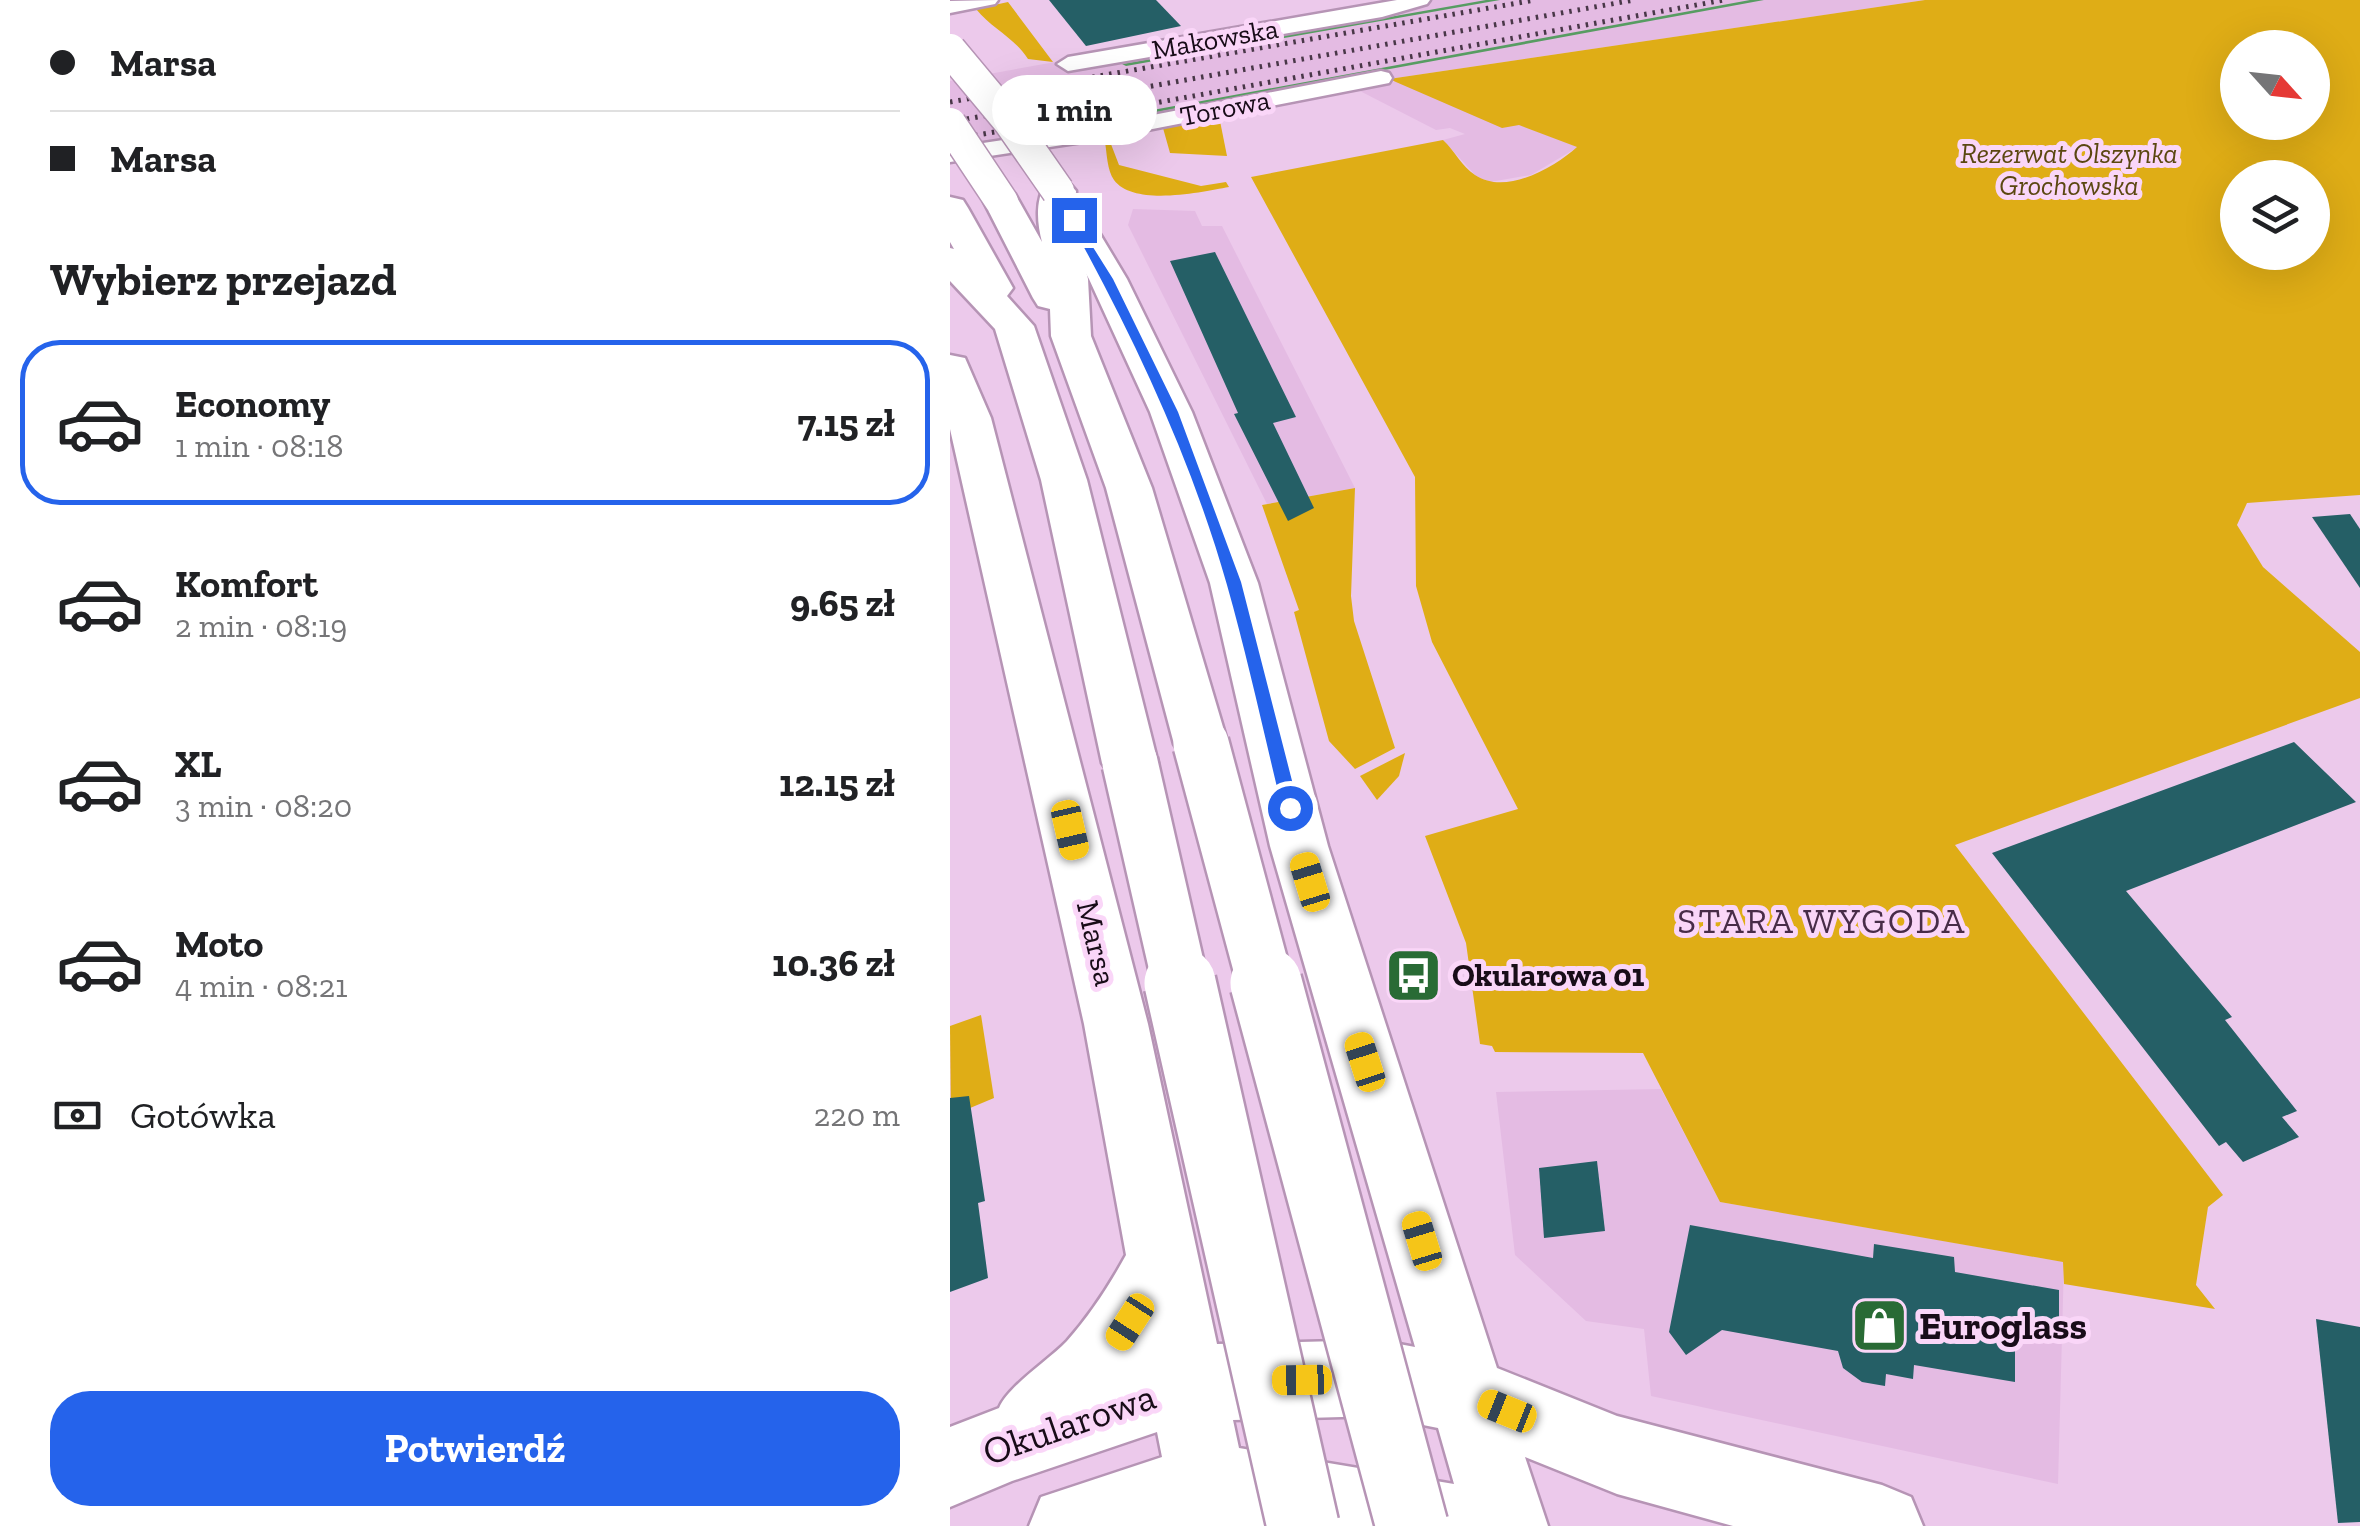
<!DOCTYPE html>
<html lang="pl">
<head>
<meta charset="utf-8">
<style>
  body { margin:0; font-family:"Zilla Slab",serif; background:#f6f6f6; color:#202124; height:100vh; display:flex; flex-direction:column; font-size:38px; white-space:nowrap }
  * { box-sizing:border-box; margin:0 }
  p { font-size:32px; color:#757577 }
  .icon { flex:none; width:55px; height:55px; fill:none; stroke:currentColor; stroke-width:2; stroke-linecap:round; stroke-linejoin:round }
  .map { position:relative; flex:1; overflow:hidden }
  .panel { display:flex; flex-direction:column; background:#fff; width:950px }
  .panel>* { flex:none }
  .hud { display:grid; align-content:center; height:220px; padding:0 50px; background:#fff }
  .needle { width:65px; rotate:117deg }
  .fabs { position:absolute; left:1270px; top:30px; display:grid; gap:20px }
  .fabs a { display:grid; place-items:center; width:110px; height:110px; border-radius:50%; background:#fff; box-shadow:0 10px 40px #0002; font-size:50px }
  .end { position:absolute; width:45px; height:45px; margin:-22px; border:12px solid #2563eb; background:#fff; box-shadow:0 0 0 5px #fff }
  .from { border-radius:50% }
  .bubble { position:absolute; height:70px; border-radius:35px; background:#fff; box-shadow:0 10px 40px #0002; font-size:32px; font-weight:700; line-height:70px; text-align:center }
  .car { position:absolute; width:30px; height:60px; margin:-30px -15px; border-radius:12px; box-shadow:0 0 8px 2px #0007; background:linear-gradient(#f5c518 24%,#345 0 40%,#f5c518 0 76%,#345 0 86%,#f5c518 0) }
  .hud b { display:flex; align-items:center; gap:35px; height:95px; font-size:38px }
  .hud b+b { border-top:2px solid #e0e0e0 }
  .hud i { width:25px; height:25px; background:#202124 }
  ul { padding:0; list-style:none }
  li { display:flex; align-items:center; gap:30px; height:165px; margin:0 20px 15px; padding:0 30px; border:5px solid transparent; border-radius:40px }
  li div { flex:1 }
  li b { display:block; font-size:38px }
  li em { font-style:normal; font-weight:700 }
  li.on { border-color:#2563eb }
  li>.icon { width:90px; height:90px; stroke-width:1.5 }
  h2 { padding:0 50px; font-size:45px; line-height:120px }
  .pay { display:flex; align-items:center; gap:25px; height:110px; padding:0 50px; font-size:38px }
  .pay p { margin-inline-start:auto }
  .button { display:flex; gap:20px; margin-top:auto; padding:20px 50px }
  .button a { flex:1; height:115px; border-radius:40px; background:#2563eb; color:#fff; font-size:40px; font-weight:700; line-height:115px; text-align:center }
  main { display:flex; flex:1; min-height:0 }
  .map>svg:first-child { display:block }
</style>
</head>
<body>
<main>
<section class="panel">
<div class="hud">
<b><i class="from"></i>Marsa</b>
<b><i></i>Marsa</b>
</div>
<h2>Wybierz przejazd</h2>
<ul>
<li class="on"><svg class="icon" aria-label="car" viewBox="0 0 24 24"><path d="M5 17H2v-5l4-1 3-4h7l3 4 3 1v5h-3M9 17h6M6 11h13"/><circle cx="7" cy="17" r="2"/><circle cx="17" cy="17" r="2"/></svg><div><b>Economy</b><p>1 min · 08:18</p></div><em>7.15 zł</em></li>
<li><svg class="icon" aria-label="car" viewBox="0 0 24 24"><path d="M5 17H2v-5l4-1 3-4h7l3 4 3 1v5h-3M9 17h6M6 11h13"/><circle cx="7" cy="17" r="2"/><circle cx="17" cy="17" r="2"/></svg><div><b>Komfort</b><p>2 min · 08:19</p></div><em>9.65 zł</em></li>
<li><svg class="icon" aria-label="car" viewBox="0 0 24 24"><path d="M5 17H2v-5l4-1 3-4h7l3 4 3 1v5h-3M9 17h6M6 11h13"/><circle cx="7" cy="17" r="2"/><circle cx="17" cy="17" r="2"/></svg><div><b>XL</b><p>3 min · 08:20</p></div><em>12.15 zł</em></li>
<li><svg class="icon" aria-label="car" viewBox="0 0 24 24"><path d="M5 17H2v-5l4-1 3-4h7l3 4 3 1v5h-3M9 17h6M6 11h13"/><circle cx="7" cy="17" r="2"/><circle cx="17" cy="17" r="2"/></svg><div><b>Moto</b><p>4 min · 08:21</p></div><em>10.36 zł</em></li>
</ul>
<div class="pay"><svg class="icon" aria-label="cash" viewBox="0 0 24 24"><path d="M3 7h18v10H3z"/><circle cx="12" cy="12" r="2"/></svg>Gotówka<p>220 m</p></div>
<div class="button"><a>Potwierdź</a></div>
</section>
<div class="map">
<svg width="1410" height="1526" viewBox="0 0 1410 1526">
  <rect width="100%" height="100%" fill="#ecc9eb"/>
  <!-- built -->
  <g fill="#e4bbe3">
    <path d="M450 0H975L439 79 0 164V81Z"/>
    <path d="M451 80 628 147 581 175 540 182 526 176 493 140 515 134 500 128 486 130 408 90Z"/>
    <path d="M183 209 245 211 252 226H272L405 488 317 504 178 225Z"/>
    <path d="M711 1089 770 1202 1114 1262 1108 1484 701 1396 694 1329 636 1321 565 1255 546 1092Z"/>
  </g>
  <!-- green -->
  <g fill="#dfad16" fill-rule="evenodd">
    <path d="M975 0H1410V495L1297 503 1287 525 1313 567 1410 652V698L1005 845 1273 1195 1258 1207 1246 1285 1265 1309 1114 1284 1113 1262 770 1202 693 1053 545 1052 542 1046 530 1044 516 943 475 836 568 809 482 642 466 586 465 477 301 177 493 140C504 150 512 167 525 175 556 196 605 167 627 147L569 125 552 128 439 79ZM1288 48H1362V122H1288ZM1288 178H1362V252H1288Z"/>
    <path d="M58 2 103 62 78 59C64 37 42 29 26 9Z"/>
    <path d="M269 116 277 156 220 153 213 128Z"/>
    <path d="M159 139 169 165 251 186 276 182 279 187C251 192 184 207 164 180 157 170 157 154 155 142Z"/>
    <path d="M405 488 401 596 404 621 445 748 405 769 379 741 344 612 349 610 312 505Z"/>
    <path d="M455 753 449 776 427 800 410 776Z"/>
    <path d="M31 1015 44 1098 1 1116 0 1026Z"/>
  </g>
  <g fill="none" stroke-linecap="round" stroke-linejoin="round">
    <!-- stream -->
    <g fill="#579c62" fill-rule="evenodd">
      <path d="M536 0H550L176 66 172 64Z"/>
      <path d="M800 0H814L185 116 181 114Z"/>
    </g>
  </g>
  <!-- building -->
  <g fill="#255f66">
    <path d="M99 0H206L231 26 136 46Z"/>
    <path d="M265 252 346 417 323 423 364 508 338 521 284 414 288 413 220 261Z"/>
    <path d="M1400 514 1410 529V588L1362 517Z"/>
    <path d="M1344 742 1406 802 1176 891 1282 1017 1275 1020 1347 1111 1332 1117 1349 1137 1293 1162 1276 1142 1269 1146 1042 853Z"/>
    <path d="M19 1096 35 1201 28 1203 38 1278 0 1292V1098Z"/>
    <path d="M647 1161 655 1231 594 1238 589 1168Z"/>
    <path d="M740 1225 923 1258 924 1244 1004 1257 1005 1272 1109 1290V1339L1065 1331V1382L964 1365 963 1379 936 1374 935 1386 912 1382 893 1368 888 1351 772 1330 736 1355 719 1332Z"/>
    <path d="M1366 1319 1410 1327V1522L1388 1523Z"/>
  </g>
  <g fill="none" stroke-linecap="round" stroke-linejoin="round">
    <defs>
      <g id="street">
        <path d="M48 0 45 4 0 13V1Z"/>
        <path d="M447 0H480L477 4 432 17 118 71 107 64 118 57Z"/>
        <path d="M431 71 439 73 442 78 439 83 146 140 0 162V148L146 126Z"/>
      </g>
      <path id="secondary" d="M108 180 120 184 177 279 242 412 308 583 378 846 547 1368 667 1416 932 1485 961 1497 973 1526H783L667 1494 575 1457 598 1526H79L91 1497 212 1457 207 1432 62 1481 0 1507V1427L49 1408C58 1386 99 1360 117 1341 140 1315 159 1286 176 1255L134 1024 0 429V355L15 358 41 418 198 1024 267 1344 428 1340 465 1347 320 846 260 583 200 412 139 279 90 191 96 184ZM428 1416 488 1428 504 1484 289 1448 283 1420Z"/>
      <g id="primary">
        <path d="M108 180 120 184 126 191 124 226 138 279 141 336 202 488 278 744 270 758 251 764 232 758 224 744 156 488 101 336 100 309 88 306 83 298 34 202 39 194 52 191 65 194 92 242C87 224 85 199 96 184Z"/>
        <path d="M0 197 13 200 18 208 63 288 57 296 84 326 137 480 208 763 199 777 180 783 161 777 152 763 91 480 45 329 0 281V248L4 249 0 242Z"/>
      </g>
    </defs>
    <!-- street casing -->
    <use href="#street" stroke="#b694b5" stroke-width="5"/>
    <!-- secondary casing -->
    <use href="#secondary" stroke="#b694b5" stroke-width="5"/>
    <!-- primary casing -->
    <use href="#primary" stroke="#b694b5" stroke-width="5"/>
    <!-- street -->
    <use href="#street" fill="#fff" fill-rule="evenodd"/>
    <!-- secondary -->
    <use href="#secondary" fill="#fff" fill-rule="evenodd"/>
    <!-- primary -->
    <use href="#primary" fill="#fff" fill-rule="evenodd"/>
    <!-- rail -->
    <g stroke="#493748" stroke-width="5" stroke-dasharray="2.5 6" stroke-linecap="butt">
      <path d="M0 102 585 0"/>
      <path d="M0 122 684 0"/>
      <path d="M0 140 774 0"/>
    </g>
    <defs>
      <g id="primary-bridge-far2">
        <path d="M0 50 60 122 108 191"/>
        <path d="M0 124 52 202"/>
      </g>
      <g id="primary-bridge-far1">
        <path d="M251 744 316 986"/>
        <path d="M180 763 231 986"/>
      </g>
      <g id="primary-bridge">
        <path d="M230 983 353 1526"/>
        <path d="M316 983 462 1526"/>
      </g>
    </defs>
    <!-- primary-bridge-far2 casing -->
    <use href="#primary-bridge-far2" stroke="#b694b5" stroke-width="35" stroke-linecap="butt"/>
    <!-- primary-bridge-far1 casing -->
    <use href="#primary-bridge-far1" stroke="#b694b5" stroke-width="60" stroke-linecap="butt"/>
    <!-- primary-bridge casing -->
    <use href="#primary-bridge" stroke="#b694b5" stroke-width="76" stroke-linecap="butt"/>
    <!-- primary-bridge-far2 -->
    <use href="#primary-bridge-far2" stroke="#fff" stroke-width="32"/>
    <!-- primary-bridge-far1 -->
    <use href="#primary-bridge-far1" stroke="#fff" stroke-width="55"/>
    <!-- primary-bridge -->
    <use href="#primary-bridge" stroke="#fff" stroke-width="71"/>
  </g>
  <!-- route -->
  <path fill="#2563eb" d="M124 217 163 279 228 412 291 582 349 808 346 813 340 815 332 808C314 734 298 659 277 585 241 458 183 335 119 220Z"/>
  <!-- icons -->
  <defs>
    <symbol id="bus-square" viewBox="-11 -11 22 22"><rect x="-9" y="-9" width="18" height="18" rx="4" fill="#296b35" stroke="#fad6f8"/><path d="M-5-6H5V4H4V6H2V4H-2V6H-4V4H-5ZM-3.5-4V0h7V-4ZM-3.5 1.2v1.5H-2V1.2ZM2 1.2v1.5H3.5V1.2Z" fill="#fff"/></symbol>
    <symbol id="shop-square" viewBox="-11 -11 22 22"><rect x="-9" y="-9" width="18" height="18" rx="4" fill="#296b35" stroke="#fad6f8"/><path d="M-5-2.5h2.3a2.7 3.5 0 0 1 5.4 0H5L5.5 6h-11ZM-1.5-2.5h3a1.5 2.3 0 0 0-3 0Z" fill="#fff"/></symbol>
  </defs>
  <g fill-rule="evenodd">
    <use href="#bus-square" x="432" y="944" width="63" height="63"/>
    <use href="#shop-square" x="898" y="1294" width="63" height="63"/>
  </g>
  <g text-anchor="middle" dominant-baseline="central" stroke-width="10" stroke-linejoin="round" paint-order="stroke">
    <!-- far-street labels -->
    <g font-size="28" fill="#180c18" stroke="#fad6f8">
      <text transform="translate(265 39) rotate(-10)">Makowska</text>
      <text transform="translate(275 108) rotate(-11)">Torowa</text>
    </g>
    <!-- far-park labels -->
    <g font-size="28" font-style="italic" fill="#5b4711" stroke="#fad6f8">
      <text x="1119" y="153">Rezerwat Olszynka<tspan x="1119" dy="32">Grochowska</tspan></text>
    </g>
    <!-- street labels -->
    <g font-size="32" fill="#180c18" stroke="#fad6f8">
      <text transform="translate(147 943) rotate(77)">Marsa</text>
    </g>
    <!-- poi labels -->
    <g font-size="32" font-weight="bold" fill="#180c18" stroke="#fad6f8" text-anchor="start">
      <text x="502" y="975">Okularowa 01</text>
    </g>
    <!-- neighbourhood labels -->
    <g font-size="35" letter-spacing="2.5" fill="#482c48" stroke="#fad6f8">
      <text x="872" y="921">STARA WYGODA</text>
    </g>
    <!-- near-poi labels -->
    <g font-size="38" font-weight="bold" fill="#180c18" stroke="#fad6f8" text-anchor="start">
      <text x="969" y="1326">Euroglass</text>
    </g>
    <!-- near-street labels -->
    <g font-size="38" fill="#180c18" stroke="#fad6f8">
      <text transform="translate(119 1424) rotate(-19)">Okularowa</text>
    </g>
  </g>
</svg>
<div class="fabs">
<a><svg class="needle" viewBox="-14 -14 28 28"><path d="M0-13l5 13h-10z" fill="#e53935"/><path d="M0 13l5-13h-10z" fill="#757577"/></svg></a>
<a><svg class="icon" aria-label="layers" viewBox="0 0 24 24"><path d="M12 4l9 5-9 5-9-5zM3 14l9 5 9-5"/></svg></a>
</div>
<i class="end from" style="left:340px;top:808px"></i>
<i class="end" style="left:124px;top:220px"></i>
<div class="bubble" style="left:42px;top:75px;width:165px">1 min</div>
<i class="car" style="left:120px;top:830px;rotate:167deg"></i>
<i class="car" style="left:360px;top:882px;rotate:343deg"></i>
<i class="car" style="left:415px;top:1062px;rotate:342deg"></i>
<i class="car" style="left:472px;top:1241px;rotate:343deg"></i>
<i class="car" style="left:180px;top:1322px;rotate:213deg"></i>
<i class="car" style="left:352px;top:1380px;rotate:269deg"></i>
<i class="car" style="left:557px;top:1411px;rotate:292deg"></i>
</div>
</main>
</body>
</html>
